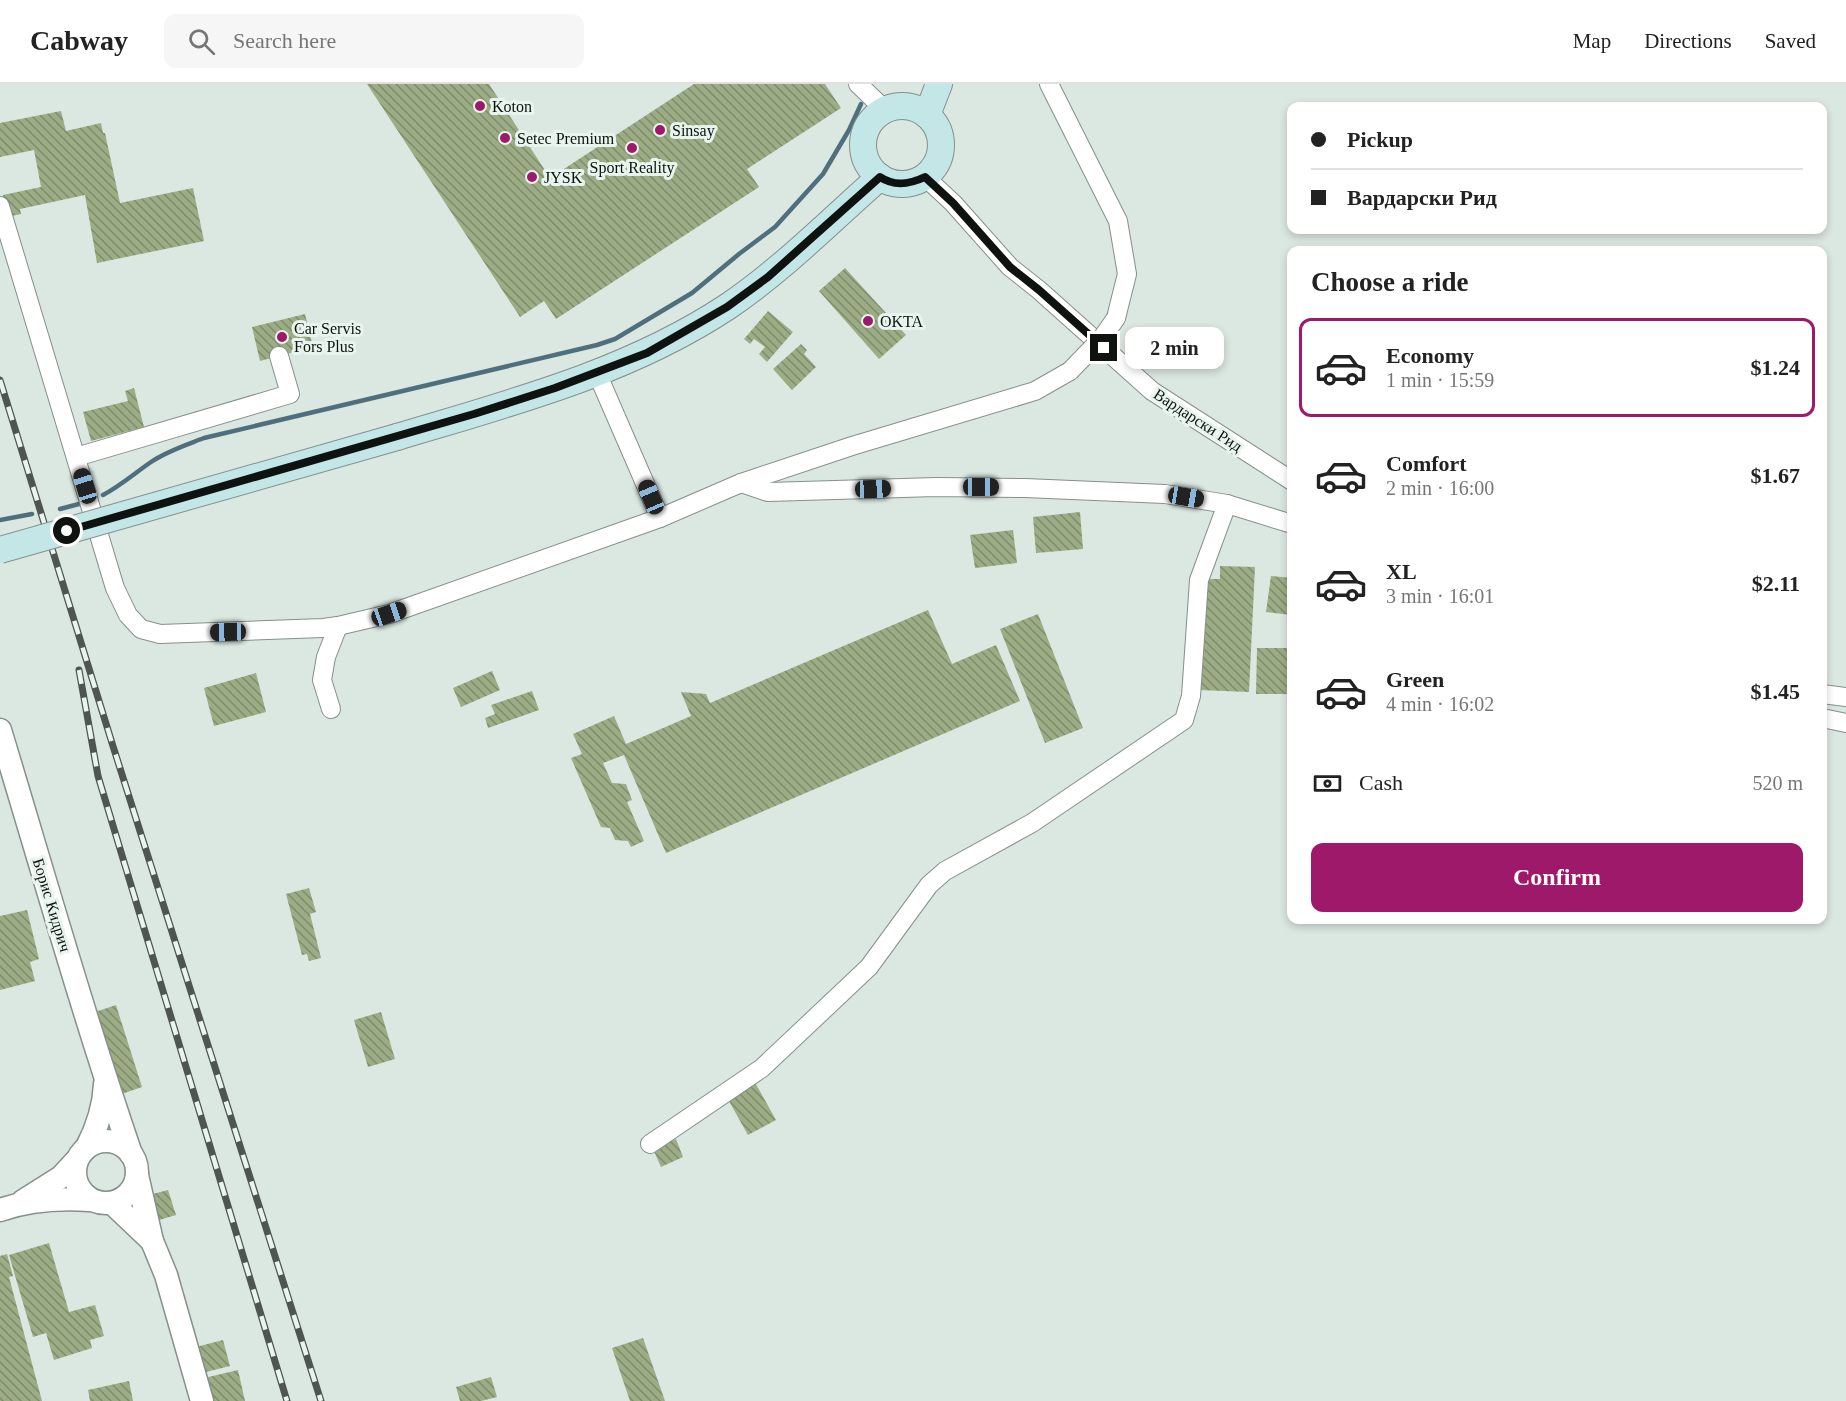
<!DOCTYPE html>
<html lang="en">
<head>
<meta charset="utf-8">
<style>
  body { margin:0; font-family:"Times New Roman",serif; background:#f6f6f6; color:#222; height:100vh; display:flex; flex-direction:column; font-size:22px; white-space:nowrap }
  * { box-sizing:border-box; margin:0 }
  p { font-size:20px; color:#767676 }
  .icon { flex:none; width:33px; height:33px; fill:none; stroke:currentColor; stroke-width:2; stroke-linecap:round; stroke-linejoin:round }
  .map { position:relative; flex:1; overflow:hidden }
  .drawer { position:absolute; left:1287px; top:162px; width:540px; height:678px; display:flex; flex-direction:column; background:#fff; border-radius:12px; box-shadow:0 3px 9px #0003 }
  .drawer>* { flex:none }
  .hud { position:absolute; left:1287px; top:18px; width:540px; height:132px; border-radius:12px; box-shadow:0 3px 9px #0003; display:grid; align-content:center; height:132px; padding:0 24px; background:#fff }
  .end { position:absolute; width:27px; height:27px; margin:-14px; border:8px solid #0f1310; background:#fff; box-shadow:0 0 0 3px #fff }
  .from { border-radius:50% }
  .bubble { position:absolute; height:42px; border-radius:12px; background:#fff; box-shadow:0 3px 9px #0003; font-size:20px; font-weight:700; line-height:42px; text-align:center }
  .car { position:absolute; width:18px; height:36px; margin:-18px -9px; border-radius:8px; box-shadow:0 0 4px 2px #0007; background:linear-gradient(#222 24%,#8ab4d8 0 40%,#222 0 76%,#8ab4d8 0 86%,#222 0) }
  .hud b { display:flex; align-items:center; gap:21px; height:57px; font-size:22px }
  .hud b+b { border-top:2px solid #e0e0e0 }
  .hud i { width:15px; height:15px; background:#222 }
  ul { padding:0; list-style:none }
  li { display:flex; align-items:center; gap:18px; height:99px; margin:0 12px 9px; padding:0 12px; border:3px solid transparent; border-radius:12px }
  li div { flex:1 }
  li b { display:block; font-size:22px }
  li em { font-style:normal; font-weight:700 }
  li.selected { border-color:#9e1969 }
  li>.icon { width:54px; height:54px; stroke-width:1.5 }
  h2 { padding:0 24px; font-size:27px; line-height:72px }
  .pay { display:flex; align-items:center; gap:15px; height:66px; padding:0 24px; font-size:22px }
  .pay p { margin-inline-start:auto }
  .action { display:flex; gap:12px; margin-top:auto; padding:12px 24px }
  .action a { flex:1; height:69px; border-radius:12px; background:#9e1969; color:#fff; font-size:24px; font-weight:700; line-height:69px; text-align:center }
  header { display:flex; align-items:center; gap:36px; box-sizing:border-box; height:84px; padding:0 30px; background:#fff; border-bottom:2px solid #e0e0e0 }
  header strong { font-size:28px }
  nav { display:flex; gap:33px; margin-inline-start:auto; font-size:21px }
  .search { width:420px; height:54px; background:#f6f6f6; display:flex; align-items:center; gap:15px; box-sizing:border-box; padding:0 21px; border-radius:12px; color:#767676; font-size:22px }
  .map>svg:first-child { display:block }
</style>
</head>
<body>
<header>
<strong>Cabway</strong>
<div class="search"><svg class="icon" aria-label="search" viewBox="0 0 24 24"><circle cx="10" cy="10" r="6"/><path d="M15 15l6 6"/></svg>Search here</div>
<nav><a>Map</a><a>Directions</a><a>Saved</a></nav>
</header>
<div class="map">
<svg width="1846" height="1317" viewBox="0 0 1846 1317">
  <defs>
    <pattern id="building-back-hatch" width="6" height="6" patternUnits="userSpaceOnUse" patternTransform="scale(1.5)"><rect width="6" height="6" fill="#9cad86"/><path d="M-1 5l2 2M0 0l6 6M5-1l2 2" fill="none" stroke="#7e8c6c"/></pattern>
  </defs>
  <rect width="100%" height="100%" fill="#dbe7e1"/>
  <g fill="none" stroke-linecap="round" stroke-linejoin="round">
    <!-- stream -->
    <g stroke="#506f7d" stroke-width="4.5">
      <path d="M103 411C120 402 135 389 151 378 167 367 186 361 204 354L597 261 615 255 692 209 739 170 775 143 823 90 849 46 861 20"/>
      <path d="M60 425 79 420"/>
      <path d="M0 436 32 430"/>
    </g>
  </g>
  <!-- building -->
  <g fill="url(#building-back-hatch)">
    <path d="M367 0H489L550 94 694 0H825L841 24 747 85 759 103 556 235 544 217 520 233Z"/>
    <path d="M61 27 66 47 101 39 103 49H105L120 119 193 104 204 157 97 179 85 111 20 125 21 130 7 133 3 111 41 103 34 66 0 73V39Z"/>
    <path d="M845 184 906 251 879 275 819 207Z"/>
    <path d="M768 227 793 248 767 278 759 270 765 263 754 255 750 260 744 255Z"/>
    <path d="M305 230 313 263 260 277 252 243Z"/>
    <path d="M801 260 807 266 804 270 816 283 792 306 773 285Z"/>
    <path d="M134 304 144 343 91 357 83 328 128 317 125 307Z"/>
    <path d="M1080 428 1083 465 1036 469 1033 433Z"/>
    <path d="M1013 446 1017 479 975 484 970 451Z"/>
    <path d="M1220 482 1255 483 1249 608 1199 606 1204 495H1220Z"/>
    <path d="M1271 492 1292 494V531L1266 528Z"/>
    <path d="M928 526 952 580 996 561 1020 617 666 769 624 671 603 679 612 699 626 700 632 716 627 718 644 757 631 763 628 757 615 756 610 744 601 743 571 674 582 670 573 650 614 632 626 660 691 632 681 608 706 610 710 619Z"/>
    <path d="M1038 530 1083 644 1045 659 1000 545Z"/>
    <path d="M1257 564H1292V610H1256Z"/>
    <path d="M492 587 500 606 461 623 453 604Z"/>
    <path d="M256 589 266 628 214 642 204 604Z"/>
    <path d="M532 607 539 626 488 644 485 634 495 630 491 621Z"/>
    <path d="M309 804 316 828 310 830 321 874 309 877 307 870 302 871 286 810Z"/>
    <path d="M27 826 39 875 30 878 35 897 0 906V832Z"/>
    <path d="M116 921 142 1003 113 1013 86 931Z"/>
    <path d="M381 928 395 975 368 983 354 936Z"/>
    <path d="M753 995 776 1036 748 1051 725 1010Z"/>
    <path d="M676 1055 683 1073 661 1083 653 1065Z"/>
    <path d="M168 1106 176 1131 156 1137 149 1111Z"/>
    <path d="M49 1159 69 1228 95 1221 104 1252 90 1256 92 1264 54 1276 46 1249 33 1253 9 1171Z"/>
    <path d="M7 1170 13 1192 9 1193 42 1317H0V1172Z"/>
    <path d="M643 1254 665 1317H630L612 1264Z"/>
    <path d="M223 1256 230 1282 202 1289 196 1263Z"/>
    <path d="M238 1286 245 1317H205L200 1295Z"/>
    <path d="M491 1293 497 1313 481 1317H460L456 1303Z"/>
    <path d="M129 1297 133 1317H90L88 1306Z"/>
  </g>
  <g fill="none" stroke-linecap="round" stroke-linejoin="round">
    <defs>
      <g id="minor">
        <path d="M858 0 885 26"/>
        <path d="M1049 0 1118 137 1127 190 1116 234"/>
        <path d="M925 93 953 119 1010 183 1039 206 1152 307 1292 397"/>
        <path d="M0 122 115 504 128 531 141 545 160 550 323 544 338 542 389 530 660 434 741 399 852 362 1035 307 1070 287"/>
        <path d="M597 289 660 434"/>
        <path d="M76 373 290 310 279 272"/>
        <path d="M741 399 768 408 936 403 1025 404 1165 410 1227 420 1292 440"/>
        <path d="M1822 610 1846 613"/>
        <path d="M331 625 322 596 326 573 338 542"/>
        <path d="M1822 634 1846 639"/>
        <path d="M650 1060 762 984 869 883 929 801 945 787 1032 739 1184 636 1191 612 1199 496 1227 420"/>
      </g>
      <g id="tertiary">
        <path d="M0 646C43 788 83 930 131 1070"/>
        <circle cx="106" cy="1088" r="31"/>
        <path d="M87 1063C98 1042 104 1023 105 1000"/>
        <path d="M137 1091 152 1157 166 1191 202 1317"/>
        <path d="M23 1117 61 1093 75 1078"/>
        <path d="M112 1119 152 1157"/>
        <path d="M0 1126C29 1116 59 1114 89 1116"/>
      </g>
      <g id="secondary">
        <circle cx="902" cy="61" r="39"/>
        <path d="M927 31 939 0"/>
        <path d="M397 353C510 319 627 289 727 223 783 185 830 137 880 93"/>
      </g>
    </defs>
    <!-- minor casing -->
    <use href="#minor" stroke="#85908a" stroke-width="20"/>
    <!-- tertiary casing -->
    <use href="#tertiary" stroke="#85908a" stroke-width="25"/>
    <!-- secondary casing -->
    <use href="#secondary" stroke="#85908a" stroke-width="28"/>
    <!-- minor -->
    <use href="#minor" stroke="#fff" stroke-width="18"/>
    <!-- tertiary -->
    <use href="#tertiary" stroke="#fff" stroke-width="22"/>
    <!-- secondary -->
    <use href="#secondary" stroke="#c3e6e7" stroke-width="26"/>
    <defs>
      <g id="rail">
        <path d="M0 296 112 659 321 1317"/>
        <path d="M79 586 98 692 287 1317"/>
      </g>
    </defs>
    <!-- rail casing -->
    <use href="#rail" stroke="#4f5552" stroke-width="7"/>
    <!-- rail -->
    <use href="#rail" stroke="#e8f5ee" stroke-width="4.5" stroke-dasharray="14" stroke-linecap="butt"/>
    <defs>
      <path id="minor-bridge" d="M1070 287 1102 254 1116 234"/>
      <path id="secondary-bridge" d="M0 466 397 353"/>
    </defs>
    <!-- minor-bridge casing -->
    <use href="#minor-bridge" stroke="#85908a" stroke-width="20" stroke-linecap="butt"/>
    <!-- secondary-bridge casing -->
    <use href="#secondary-bridge" stroke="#85908a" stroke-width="28" stroke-linecap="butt"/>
    <!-- minor-bridge -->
    <use href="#minor-bridge" stroke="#fff" stroke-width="18"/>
    <!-- secondary-bridge -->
    <use href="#secondary-bridge" stroke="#c3e6e7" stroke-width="26"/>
  </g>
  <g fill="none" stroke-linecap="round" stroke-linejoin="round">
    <!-- route -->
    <path stroke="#0f1310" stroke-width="8" d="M67 447 474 330 555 304 647 269 727 223 768 193 880 93C895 103 910 100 925 93L953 119 1010 183 1039 206 1104 264"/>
  </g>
  <!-- markers -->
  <g fill="#9e1969" stroke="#e8f5ee" stroke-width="2">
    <circle cx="480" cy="22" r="6"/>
    <circle cx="660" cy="46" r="6"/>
    <circle cx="505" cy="54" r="6"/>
    <circle cx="632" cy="64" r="6"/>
    <circle cx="532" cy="93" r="6"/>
    <circle cx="868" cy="237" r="6"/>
    <circle cx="282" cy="253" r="6"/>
  </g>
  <g text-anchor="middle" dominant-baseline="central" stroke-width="6" stroke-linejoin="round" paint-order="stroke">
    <!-- poi labels -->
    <g font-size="16" fill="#0f1310" stroke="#e8f5ee" text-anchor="start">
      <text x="492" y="22">Koton</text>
      <text x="672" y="46">Sinsay</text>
      <text x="517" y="54">Setec Premium</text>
      <text x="632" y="83" text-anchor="middle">Sport Reality</text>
      <text x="544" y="93">JYSK</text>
      <text x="880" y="237">OKTA</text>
      <text x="294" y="244">Car Servis<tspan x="294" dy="18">Fors Plus</tspan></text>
    </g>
    <!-- street labels -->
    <g font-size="16" fill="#0f1310" stroke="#e8f5ee">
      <text transform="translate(1198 336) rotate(33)">Вардарски Рид</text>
      <text transform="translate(52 821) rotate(73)">Борис Кидрич</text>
    </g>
  </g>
</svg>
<i class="end from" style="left:67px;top:447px"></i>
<i class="end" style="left:1104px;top:264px"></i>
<div class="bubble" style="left:1125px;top:243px;width:99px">2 min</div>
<i class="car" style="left:85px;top:402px;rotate:343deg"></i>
<i class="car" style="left:981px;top:403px;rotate:90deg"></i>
<i class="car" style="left:873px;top:405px;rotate:88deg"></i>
<i class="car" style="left:651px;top:413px;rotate:337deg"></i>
<i class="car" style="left:1186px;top:413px;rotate:99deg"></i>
<i class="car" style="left:389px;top:530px;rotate:71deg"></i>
<i class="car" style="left:228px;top:548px;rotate:269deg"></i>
<div class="hud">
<b><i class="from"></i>Pickup</b>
<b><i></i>Вардарски Рид</b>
</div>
<section class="drawer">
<h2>Choose a ride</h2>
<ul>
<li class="selected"><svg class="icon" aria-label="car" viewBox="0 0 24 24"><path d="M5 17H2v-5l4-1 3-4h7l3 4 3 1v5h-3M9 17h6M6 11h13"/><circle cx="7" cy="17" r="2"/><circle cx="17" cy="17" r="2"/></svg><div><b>Economy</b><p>1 min · 15:59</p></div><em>$1.24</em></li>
<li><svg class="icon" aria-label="car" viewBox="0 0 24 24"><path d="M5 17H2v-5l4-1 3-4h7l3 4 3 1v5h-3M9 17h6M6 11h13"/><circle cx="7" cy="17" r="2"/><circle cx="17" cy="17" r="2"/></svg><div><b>Comfort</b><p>2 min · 16:00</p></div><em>$1.67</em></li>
<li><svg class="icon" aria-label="car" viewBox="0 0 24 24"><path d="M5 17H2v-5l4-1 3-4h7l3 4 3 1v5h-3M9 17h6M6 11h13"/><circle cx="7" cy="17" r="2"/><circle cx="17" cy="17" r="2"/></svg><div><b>XL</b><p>3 min · 16:01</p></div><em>$2.11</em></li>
<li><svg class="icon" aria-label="car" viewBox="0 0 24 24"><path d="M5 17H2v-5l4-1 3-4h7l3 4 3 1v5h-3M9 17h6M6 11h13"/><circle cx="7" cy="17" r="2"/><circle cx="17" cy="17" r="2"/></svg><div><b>Green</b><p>4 min · 16:02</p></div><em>$1.45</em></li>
</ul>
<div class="pay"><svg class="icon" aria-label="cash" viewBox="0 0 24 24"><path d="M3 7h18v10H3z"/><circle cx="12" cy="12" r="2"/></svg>Cash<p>520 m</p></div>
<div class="action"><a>Confirm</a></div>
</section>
</div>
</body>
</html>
